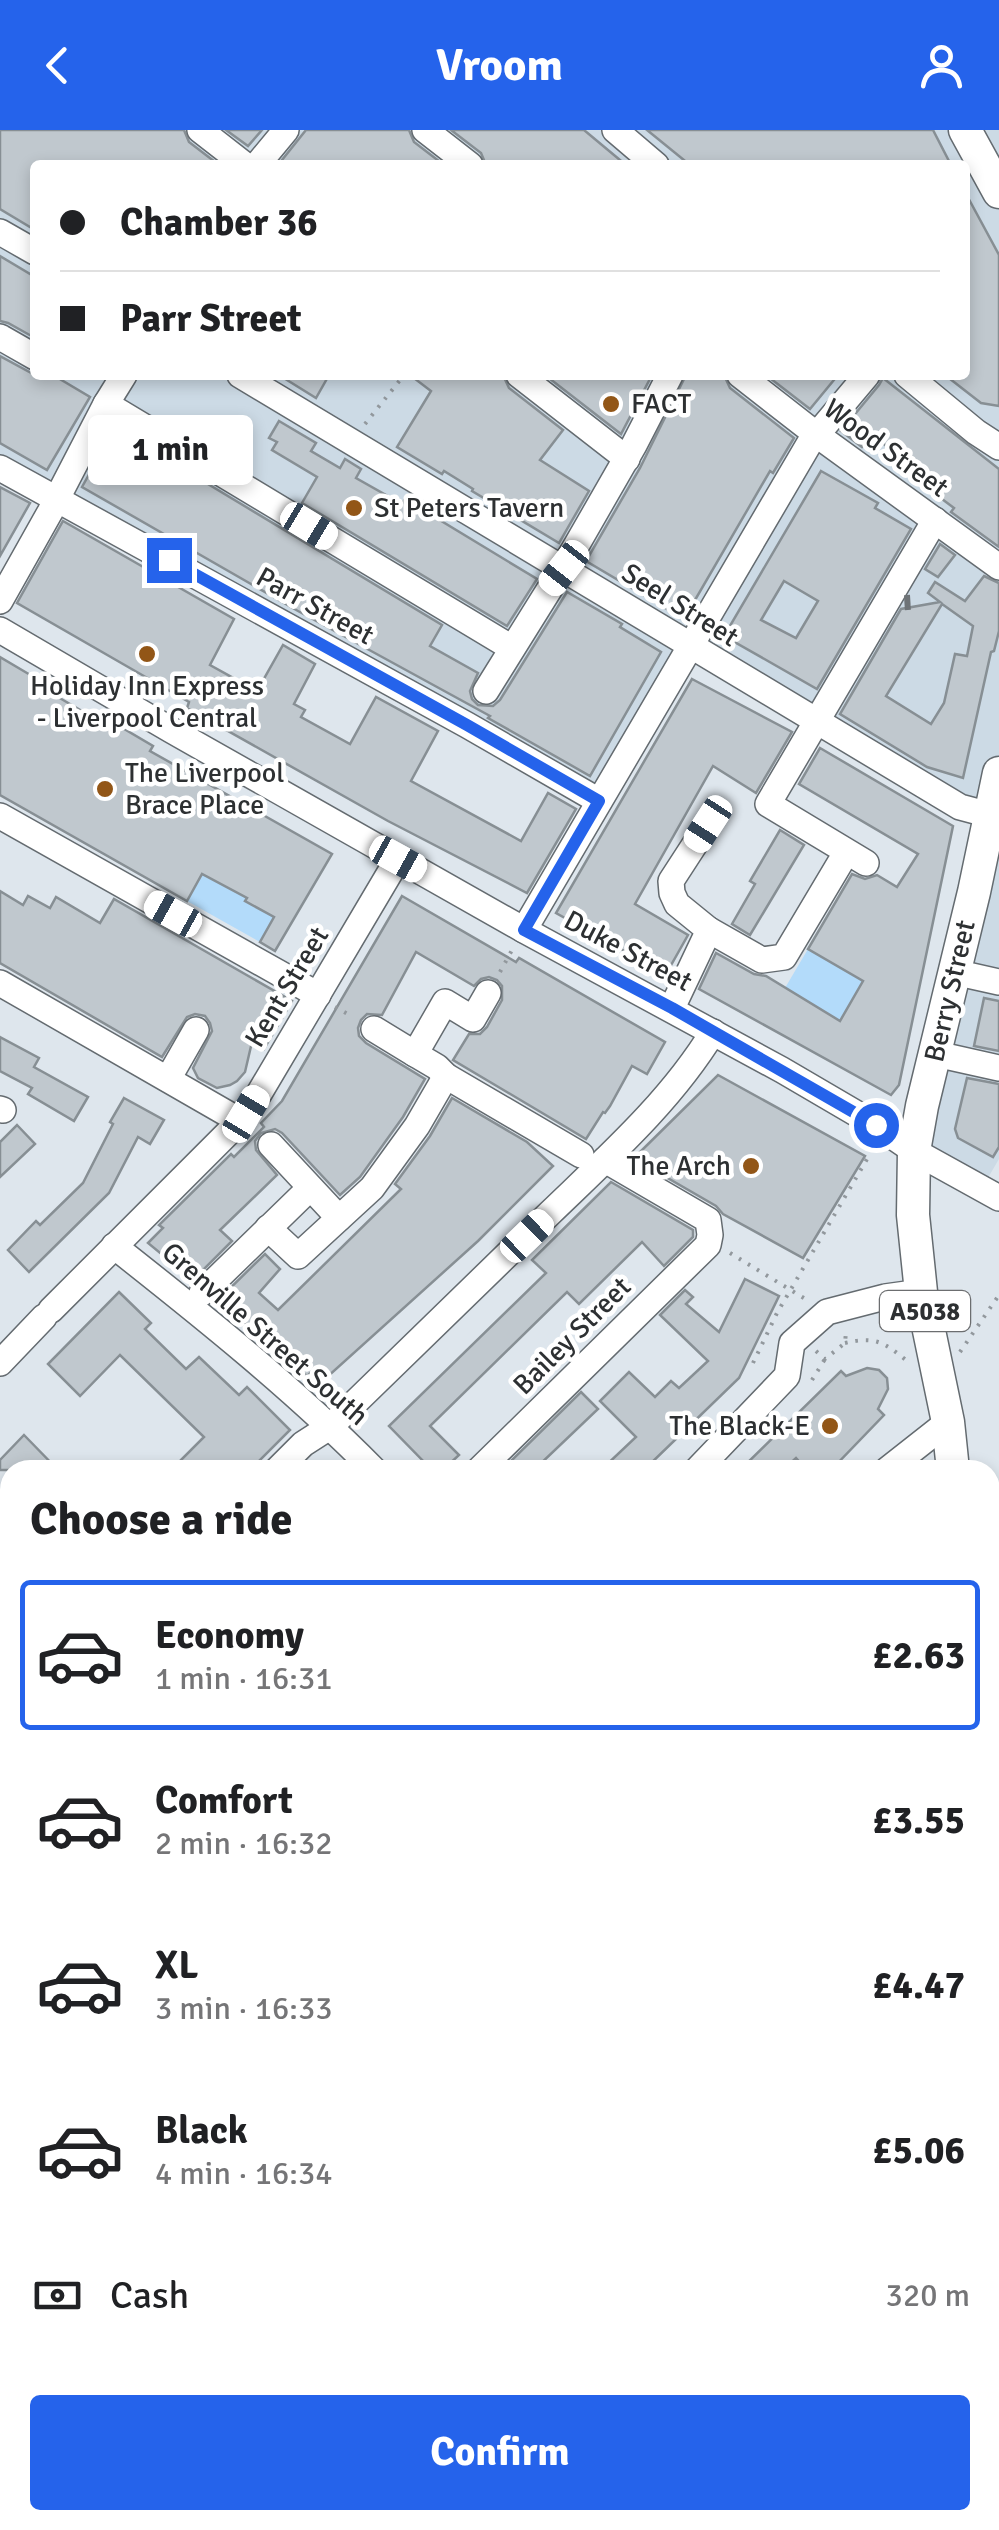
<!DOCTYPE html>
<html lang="en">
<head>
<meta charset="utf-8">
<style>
  body { margin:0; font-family:Signika,sans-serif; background:#f6f6f6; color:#202124; height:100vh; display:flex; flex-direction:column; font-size:38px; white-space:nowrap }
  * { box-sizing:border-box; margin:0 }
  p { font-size:32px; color:#757577 }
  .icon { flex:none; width:55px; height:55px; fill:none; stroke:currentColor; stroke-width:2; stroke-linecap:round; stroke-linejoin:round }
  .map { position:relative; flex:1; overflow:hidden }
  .drawer { position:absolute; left:0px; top:1330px; width:1000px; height:1070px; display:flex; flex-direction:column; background:#fff; border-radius:30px 30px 0 0; box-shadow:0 5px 15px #0003 }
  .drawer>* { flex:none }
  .hud { position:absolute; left:30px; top:30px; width:940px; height:220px; border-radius:10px; box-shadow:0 5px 15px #0003; display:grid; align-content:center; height:220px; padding:0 30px; background:#fff }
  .end { position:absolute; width:45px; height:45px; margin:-22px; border:12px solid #2563eb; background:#fff; box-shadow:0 0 0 5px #fff }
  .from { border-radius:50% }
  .bubble { position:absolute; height:70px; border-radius:10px; background:#fff; box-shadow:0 5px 15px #0003; font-size:32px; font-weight:800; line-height:70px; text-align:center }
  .car { position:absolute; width:30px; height:60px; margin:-30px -15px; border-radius:12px; box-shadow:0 0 8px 2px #0007; background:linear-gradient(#fff 24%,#345 0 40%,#fff 0 76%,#345 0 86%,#fff 0) }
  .hud b { display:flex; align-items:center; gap:35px; height:95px; font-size:38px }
  .hud b+b { border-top:2px solid #e0e0e0 }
  .hud i { width:25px; height:25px; background:#202124 }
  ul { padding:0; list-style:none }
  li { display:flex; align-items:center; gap:30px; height:150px; margin:0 20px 15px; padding:0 10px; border:5px solid transparent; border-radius:10px }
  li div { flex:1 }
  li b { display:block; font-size:38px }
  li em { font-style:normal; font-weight:800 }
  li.active { border-color:#2563eb }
  li>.icon { width:90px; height:90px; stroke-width:1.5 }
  h2 { padding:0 30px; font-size:45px; line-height:120px }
  .pay { display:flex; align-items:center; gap:25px; height:110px; padding:0 30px; font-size:38px }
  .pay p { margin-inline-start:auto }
  .cta { display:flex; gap:20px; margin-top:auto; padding:20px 30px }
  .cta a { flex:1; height:115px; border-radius:10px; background:#2563eb; color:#fff; font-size:40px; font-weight:800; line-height:115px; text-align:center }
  header { display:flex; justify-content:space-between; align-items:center; height:130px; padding:0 30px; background:#2563eb; color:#fff; font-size:45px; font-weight:800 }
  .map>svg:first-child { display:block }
</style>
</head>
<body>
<header><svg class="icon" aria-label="back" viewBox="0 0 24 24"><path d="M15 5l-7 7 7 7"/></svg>Vroom<svg class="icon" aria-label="person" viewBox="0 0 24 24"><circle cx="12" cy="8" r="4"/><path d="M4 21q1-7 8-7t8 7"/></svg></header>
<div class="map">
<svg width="999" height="2400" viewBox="0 0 999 2400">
  <rect width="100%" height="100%" fill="#dee6ed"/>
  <!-- built -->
  <path fill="#ccdae5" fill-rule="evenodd" d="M0 0H999V1029L982 1058 914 1021 990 685 690 517 599 671 0 338ZM35 35H965V245H35Z"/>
  <!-- green -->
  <g fill="#b3dbfa">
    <path d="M202 744 247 766 245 771 295 751 260 812 187 771Z"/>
    <path d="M887 751 912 765 840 891 785 858 808 819 838 836Z"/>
    <path d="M717 2390H918V2400H707Z"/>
  </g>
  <!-- forest -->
  <g fill="#72bff5">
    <path d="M999 1391V1413L995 1417 996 1483 999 1486V1861L990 1869V1400Z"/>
    <path d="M999 2257V2400H989L990 2265Z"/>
  </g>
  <!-- building -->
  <g fill="#c0c8ce" stroke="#878f94" stroke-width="2.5" fill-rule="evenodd">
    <path d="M0 0H184L189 12 219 35H35V100L0 79Z"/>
    <path d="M226 0H262L248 16Z"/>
    <path d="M306 0H409L414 12 444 35H278Z"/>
    <path d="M451 0H584L626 35H486L481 23Z"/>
    <path d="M647 0H933L951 35H690Z"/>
    <path d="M965 62 999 125V276L981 273 945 245H965Z"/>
    <path d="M0 126 35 147V208L8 193 0 191Z"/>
    <path d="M0 226 35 245H53L90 267 47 340 0 313Z"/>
    <path d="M279 245H329L316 268Z"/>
    <path d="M410 245H503L509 258 563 300 540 330 589 361 559 413 472 361 473 359 444 341 442 344 397 317 431 261Z"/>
    <path d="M545 245H652L621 304Z"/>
    <path d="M686 245H724L730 258 794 308 773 343 770 341 684 489 586 431 640 338Z"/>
    <path d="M766 245H838L810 279Z"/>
    <path d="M883 248 999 339V417L951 382 954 378 922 354 927 347 876 308 873 312 869 309 862 317 841 301 879 255Z"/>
    <path d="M279 291 316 313 311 321 340 338 345 329 361 339 356 348 402 374 405 369 537 449 507 496 302 373 317 347 272 320 277 312 269 308Z"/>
    <path d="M115 298 442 495 430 516 478 543 470 561 472 569 478 575 493 576 500 570 567 462 622 494 620 497 661 522 590 646 488 588 490 586 298 481 82 357Z"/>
    <path d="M821 341 878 373 875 378 911 399 817 559 724 506ZM784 451 818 471 796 508 761 490Z"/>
    <path d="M0 357 30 373 0 426Z"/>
    <path d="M63 391 234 489 210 535 257 561 283 515 315 534 294 574 305 580 301 587 350 614 376 567 438 601 411 651 521 711 548 663 576 679 527 763 388 691 187 578 189 572 17 473Z"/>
    <path d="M940 414 955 425 938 447 925 439Z"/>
    <path d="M984 446 999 453V501L994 521 991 522 963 648 927 637 840 584 901 479 940 472 928 463 935 452 965 471ZM942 474 973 496 967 526 955 524 944 573 931 594 886 566Z"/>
    <path d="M0 527 49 556 46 560 94 588 97 583 153 616 150 621 332 724 275 821 260 812 274 787 245 771 247 768 202 744 187 771 0 665Z"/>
    <path d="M692 549 792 602 756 663 713 636 635 774 688 805 666 844 556 783Z"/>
    <path d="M820 618 953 696 899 955 891 965 699 859 716 823 754 844 766 846 840 891 863 851 808 819 852 744 865 749 877 745 897 757 918 724 799 654Z"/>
    <path d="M780 700 804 715 750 805 732 794 755 754 750 751Z"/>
    <path d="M0 761 23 775 28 766 50 778 56 767 100 793 114 769 292 871 264 919 252 912 245 942 237 951 230 955 217 958 198 948 193 938 212 901 210 893 205 886 195 884 187 887 162 927 0 833Z"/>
    <path d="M402 766 516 832 519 828 665 912 647 944 632 936 610 976 605 983 603 982 586 1009 453 930 469 904H480L487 897 502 870V856L497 850 489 847 481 849 474 856 416 822 382 885 367 884 361 890 358 898 359 906 366 913 425 949 403 987 360 1047 340 1065 282 1003 275 999 261 1003 255 1011 256 1020 277 1045 220 1100 232 1111 193 1150 148 1113 163 1098 159 1095 231 1024 234 1027 264 997 261 993 282 971Z"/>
    <path d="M984 868 999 871V921L974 916Z"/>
    <path d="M0 907 39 928 34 937 88 967 74 991 28 964 32 958 0 941Z"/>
    <path d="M718 945 865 1026 803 1128 723 1084 716 1076 640 1032 636 1026Z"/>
    <path d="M967 948 999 954V1017L993 1027 958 1008 955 999Z"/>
    <path d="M124 968 164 990 150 1014 138 1007 109 1063 29 1142 8 1120 36 1091 40 1095 83 1053 113 994 110 992Z"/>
    <path d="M452 968 527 1012 553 1036 478 1111 325 1249 316 1238 307 1246 218 1170 265 1124 280 1139 259 1163 278 1180 401 1059 395 1054 430 1006Z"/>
    <path d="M17 995 35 1014 0 1047V1012Z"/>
    <path d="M611 1052 693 1100V1107L664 1136 642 1112 579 1174 567 1162 430 1296 459 1325 443 1340H432L389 1296 546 1143 532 1130Z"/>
    <path d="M745 1149 779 1166 739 1248 644 1340H601L636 1307 600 1271 629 1242 655 1267 671 1251 679 1258 708 1231 660 1185 685 1160 693 1167 686 1174 719 1202Z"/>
    <path d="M119 1162 151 1193 145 1199 186 1239 199 1227 239 1265 247 1257 290 1300 250 1340H171L204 1307 120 1225 80 1266 48 1234Z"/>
    <path d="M867 1238 879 1240 887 1248 888 1259 878 1279 884 1285 831 1340H807L796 1328 783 1340H740L841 1241 846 1246Z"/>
    <path d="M581 1262 598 1279 534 1340H502Z"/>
    <path d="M24 1305 58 1340H0V1330Z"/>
  </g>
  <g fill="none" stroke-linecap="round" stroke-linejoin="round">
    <defs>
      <g id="minor">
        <path d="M200 0 245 35"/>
        <path d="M425 0 470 35"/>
        <path d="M615 0 656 35"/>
        <path d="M257 35 286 0"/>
        <path d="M0 102 35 122"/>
        <path d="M0 207 35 227"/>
        <path d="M240 245 960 677 990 685"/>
        <path d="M519 245 627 329"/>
        <path d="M740 245 817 305 999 437"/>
        <path d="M907 245 976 302 999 317"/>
        <path d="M106 274 512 518"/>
        <path d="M0 338 467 595 599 671"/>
        <path d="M0 471 50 382 106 274 124 245"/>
        <path d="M0 500 171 600 524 800 782 940 876 995 914 1021 999 1068"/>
        <path d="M486 561 572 423 634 315 670 245"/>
        <path d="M0 686 318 865"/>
        <path d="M866 733 768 674 935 390"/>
        <path d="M524 800 809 314 867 245"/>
        <path d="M709 800 762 830 784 827 840 733"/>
        <path d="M954 842 999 852"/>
        <path d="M0 853 240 991"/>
        <path d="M488 863 473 889 445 872 415 924 437 937 446 946 581 1025"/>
        <path d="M672 878 709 800 677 774 672 763 671 751 708 694"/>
        <path d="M374 899 415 924"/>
        <path d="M936 924 999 938"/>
        <path d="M168 949 196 900"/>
        <path d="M0 979 3 980"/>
        <path d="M271 1015 339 1088"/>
        <path d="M268 1098 298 1126 372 1058 417 996 446 946"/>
        <path d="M114 1116C204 1187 294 1259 374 1340"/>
        <path d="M202 1163 310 1058"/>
        <path d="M51 1180 247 984 398 729"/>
        <path d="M0 1233 44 1187"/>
        <path d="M277 1340 303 1314 331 1296C404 1225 477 1154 550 1083 608 1027 671 971 713 902"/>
        <path d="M479 1340 708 1115 710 1105 708 1090 605 1030"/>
        <path d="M697 1340 787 1246 792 1213 827 1182 885 1167 921 1162"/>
        <path d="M887 1340 948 1292"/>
        <path d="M0 1434 10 1444"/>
        <path d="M0 1619 10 1609"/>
        <path d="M0 1674 10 1683"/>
        <path d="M0 1996 10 1986"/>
        <path d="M0 2178 10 2171"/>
        <path d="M0 2378 10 2373"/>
        <path d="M360 2400 387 2390"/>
        <path d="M607 2400 618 2390"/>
      </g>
      <g id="major">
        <path d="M965 0 999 62"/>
        <path d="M953 1340 948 1292 921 1162 913 1085 914 1021 922 976 974 762 999 643"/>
        <path d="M0 1911 10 1921"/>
        <path d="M467 2390 477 2400"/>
        <path d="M961 2390V2400"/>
      </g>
    </defs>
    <!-- minor casing -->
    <use href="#minor" stroke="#646b70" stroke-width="28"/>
    <!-- major casing -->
    <use href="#major" stroke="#646b70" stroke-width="35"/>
    <!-- path -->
    <g stroke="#92989d" stroke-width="4" stroke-dasharray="2.5 8" stroke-linecap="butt">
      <path d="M365 294 404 245"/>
      <path d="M500 842 512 820"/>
      <path d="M335 877 353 887"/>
      <path d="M730 1123 807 1170"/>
      <path d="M845 1213C875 1206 884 1212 907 1231"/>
      <path d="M816 1221 825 1229 845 1213 846 1202"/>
      <path d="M960 1222 999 1165"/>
      <path d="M753 1233 777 1183 870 1024"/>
      <path d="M812 1250 825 1229"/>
      <path d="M999 1413 995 1417 996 1483 999 1486"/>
      <path d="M999 2011V2019"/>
      <path d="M990 2124 999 2133"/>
      <path d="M992 2183H999"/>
      <path d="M990 2260 999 2252"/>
      <path d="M189 2391 194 2400"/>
      <path d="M83 2399V2400"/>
    </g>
    <!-- minor -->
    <use href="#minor" stroke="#fff" stroke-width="25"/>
    <!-- major -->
    <use href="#major" stroke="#fff" stroke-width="32"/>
    <!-- rail -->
    <path stroke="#6e7377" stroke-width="6" stroke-dasharray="15 8" stroke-linecap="butt" d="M907 465 908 482"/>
  </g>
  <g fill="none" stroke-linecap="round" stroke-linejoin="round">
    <!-- route -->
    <path stroke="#2563eb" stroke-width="12" d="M169 430 467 595 599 671 524 800 672 878 876 995"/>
  </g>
  <!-- markers -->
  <g fill="#925617" stroke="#fff" stroke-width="4">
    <circle cx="611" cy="274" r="10"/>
    <circle cx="354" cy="378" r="10"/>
    <circle cx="147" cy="524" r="10"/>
    <circle cx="105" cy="659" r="10"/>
    <circle cx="751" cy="1036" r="10"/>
    <circle cx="830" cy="1296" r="10"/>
  </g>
  <g text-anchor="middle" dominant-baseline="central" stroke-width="9" stroke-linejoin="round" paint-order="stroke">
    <!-- shield labels -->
    <rect fill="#fff" stroke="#6c6e70" stroke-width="2.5" x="880" y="1161" width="90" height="40" rx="8"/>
    <g font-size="25" font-weight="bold" fill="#2d3032">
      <text x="925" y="1181">A5038</text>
    </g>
    <!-- poi labels -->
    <g font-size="28" fill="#2d3032" stroke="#fff" text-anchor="start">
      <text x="631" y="274">FACT</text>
      <text x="374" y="378">St Peters Tavern</text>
      <text x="147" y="556" text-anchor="middle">Holiday Inn Express<tspan x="147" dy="32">- Liverpool Central</tspan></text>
      <text x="125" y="643">The Liverpool<tspan x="125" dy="32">Brace Place</tspan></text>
      <text x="731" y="1036" text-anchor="end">The Arch</text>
      <text x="810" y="1296" text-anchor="end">The Black-E</text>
    </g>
    <!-- street labels -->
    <g font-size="28" fill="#2d3032" stroke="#fff">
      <text transform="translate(886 318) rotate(36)">Wood Street</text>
      <text transform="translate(680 475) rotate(32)">Seel Street</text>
      <text transform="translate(315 476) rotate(29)">Parr Street</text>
      <text transform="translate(628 821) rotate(28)">Duke Street</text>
      <text transform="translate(287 857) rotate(-59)">Kent Street</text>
      <text transform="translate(950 861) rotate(-77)">Berry Street</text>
      <text transform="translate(265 1204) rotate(41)">Grenville Street South</text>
      <text transform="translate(572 1206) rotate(-45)">Bailey Street</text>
    </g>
  </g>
</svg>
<i class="end from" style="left:876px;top:995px"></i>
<i class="end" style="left:169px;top:430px"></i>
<div class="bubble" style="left:88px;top:285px;width:165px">1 min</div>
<i class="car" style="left:309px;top:396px;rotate:121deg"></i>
<i class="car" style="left:564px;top:438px;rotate:218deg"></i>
<i class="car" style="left:708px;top:694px;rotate:213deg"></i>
<i class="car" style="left:398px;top:729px;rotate:119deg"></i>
<i class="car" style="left:173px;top:784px;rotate:299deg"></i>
<i class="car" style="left:246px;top:984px;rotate:31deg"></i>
<i class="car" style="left:527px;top:1106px;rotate:46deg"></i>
<div class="hud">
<b><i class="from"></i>Chamber 36</b>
<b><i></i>Parr Street</b>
</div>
<section class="drawer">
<h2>Choose a ride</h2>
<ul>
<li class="active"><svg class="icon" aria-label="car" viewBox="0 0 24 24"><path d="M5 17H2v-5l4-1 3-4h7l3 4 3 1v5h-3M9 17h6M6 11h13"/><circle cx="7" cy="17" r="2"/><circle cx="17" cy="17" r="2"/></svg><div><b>Economy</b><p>1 min · 16:31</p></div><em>£2.63</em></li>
<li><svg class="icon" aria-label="car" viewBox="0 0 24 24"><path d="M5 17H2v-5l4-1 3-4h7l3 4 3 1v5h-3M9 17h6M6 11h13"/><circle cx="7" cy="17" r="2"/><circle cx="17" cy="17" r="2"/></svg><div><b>Comfort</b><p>2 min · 16:32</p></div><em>£3.55</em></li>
<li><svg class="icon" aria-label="car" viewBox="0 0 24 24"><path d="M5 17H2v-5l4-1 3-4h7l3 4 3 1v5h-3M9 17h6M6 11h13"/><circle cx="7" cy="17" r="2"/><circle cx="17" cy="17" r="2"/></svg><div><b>XL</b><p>3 min · 16:33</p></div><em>£4.47</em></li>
<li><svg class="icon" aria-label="car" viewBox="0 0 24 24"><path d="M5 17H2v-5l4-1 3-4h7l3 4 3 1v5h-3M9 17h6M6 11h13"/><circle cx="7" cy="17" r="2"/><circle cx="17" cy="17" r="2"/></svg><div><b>Black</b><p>4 min · 16:34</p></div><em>£5.06</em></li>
</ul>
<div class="pay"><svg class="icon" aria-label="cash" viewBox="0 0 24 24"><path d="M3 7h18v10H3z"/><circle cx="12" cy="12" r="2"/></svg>Cash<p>320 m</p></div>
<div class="cta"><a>Confirm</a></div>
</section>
</div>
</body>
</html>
